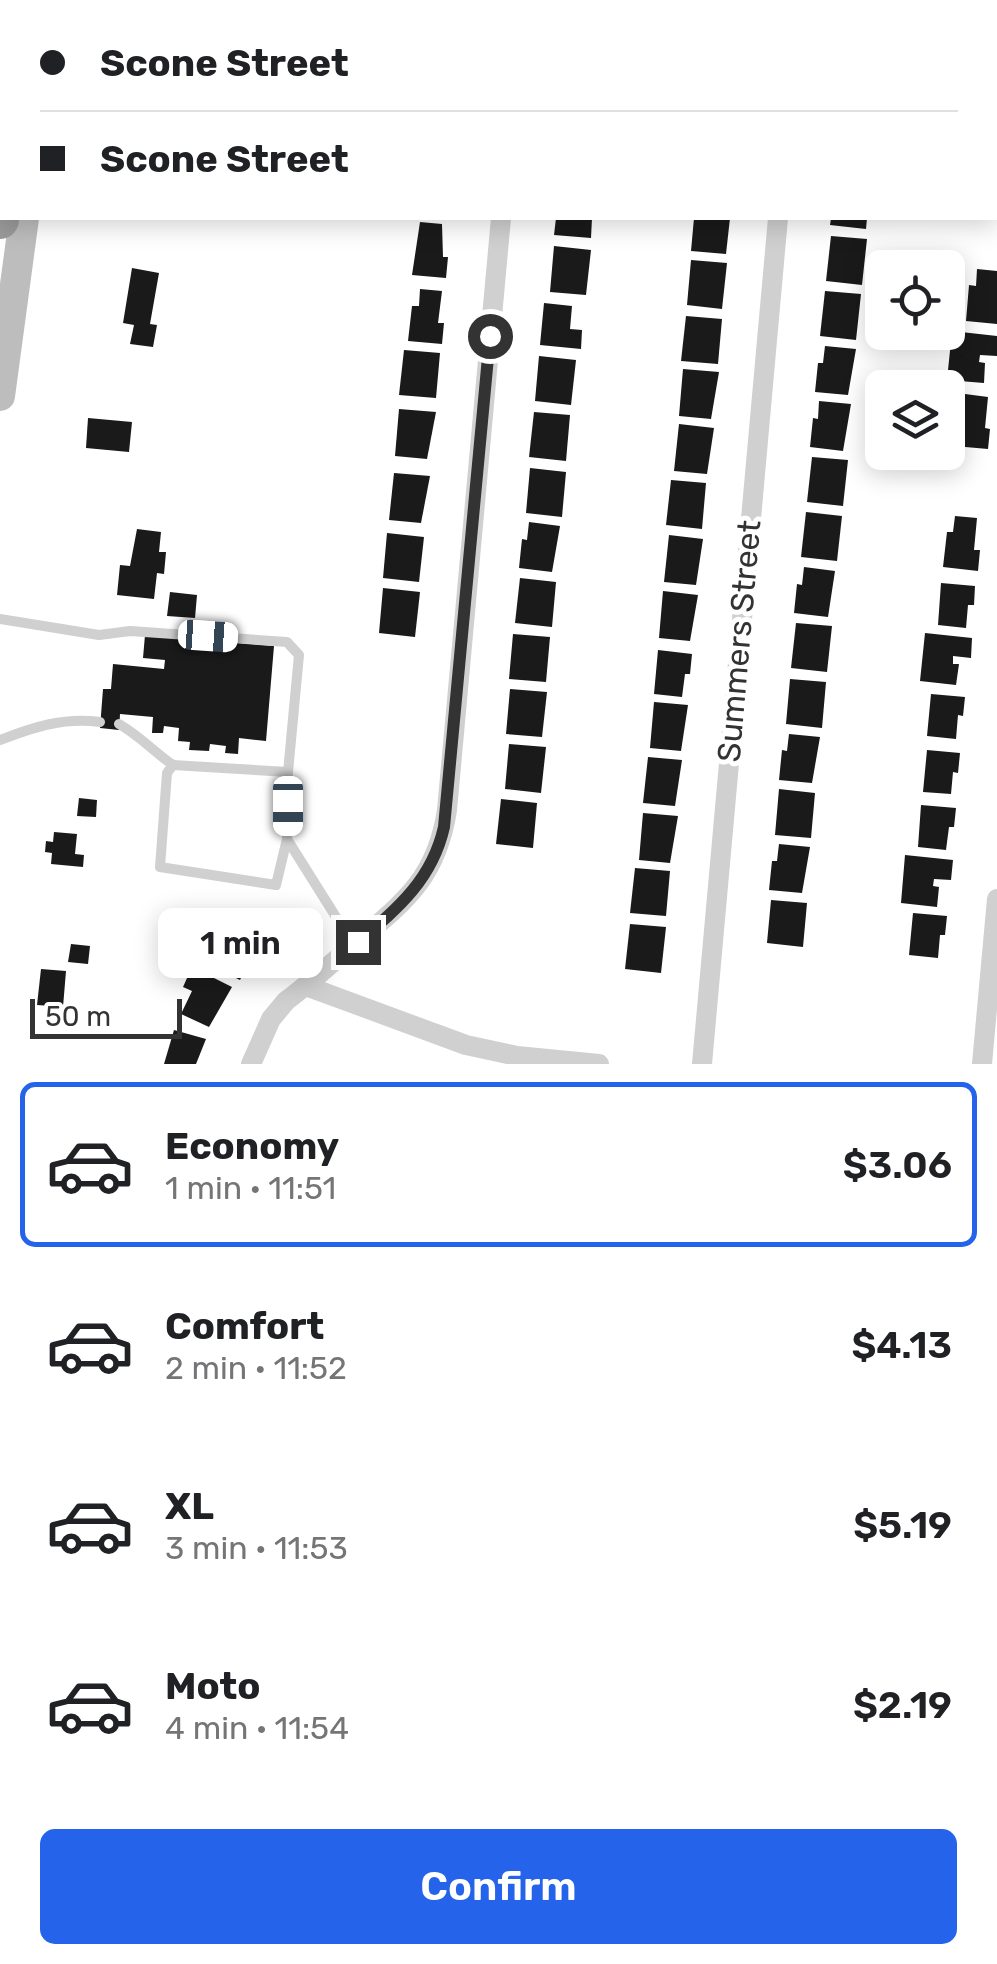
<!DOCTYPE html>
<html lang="en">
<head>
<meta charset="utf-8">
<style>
  body { margin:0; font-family:Rubik,sans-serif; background:#f2f2f2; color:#202124; height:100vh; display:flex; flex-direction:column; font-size:38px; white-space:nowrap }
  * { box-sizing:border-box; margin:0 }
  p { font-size:32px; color:#757577 }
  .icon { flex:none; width:55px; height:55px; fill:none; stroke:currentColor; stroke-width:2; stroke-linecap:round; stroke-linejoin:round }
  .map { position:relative; height:1064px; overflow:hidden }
  .panel { display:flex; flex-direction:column; background:#fff; flex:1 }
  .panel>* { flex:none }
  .guide { position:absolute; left:0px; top:0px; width:998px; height:220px; box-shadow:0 5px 25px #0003; display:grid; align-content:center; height:220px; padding:0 40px; background:#fff }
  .tools { position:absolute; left:865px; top:250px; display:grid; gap:20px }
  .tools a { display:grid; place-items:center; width:100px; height:100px; border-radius:15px; background:#fff; box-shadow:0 5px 25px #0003; font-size:50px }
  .scale { position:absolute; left:30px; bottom:25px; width:152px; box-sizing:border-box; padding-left:10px; border:5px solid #333; border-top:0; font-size:28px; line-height:35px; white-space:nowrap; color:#333; -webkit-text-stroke:8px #fff; paint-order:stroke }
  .end { position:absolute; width:45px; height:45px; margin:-22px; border:12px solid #333; background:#fff; box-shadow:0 0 0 5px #fff }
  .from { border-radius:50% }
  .bubble { position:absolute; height:70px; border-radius:15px; background:#fff; box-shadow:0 5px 25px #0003; font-size:32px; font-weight:600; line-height:70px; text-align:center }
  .car { position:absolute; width:30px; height:60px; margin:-30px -15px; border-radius:12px; box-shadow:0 0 8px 2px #0007; background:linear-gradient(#fff 24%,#345 0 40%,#fff 0 76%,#345 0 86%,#fff 0) }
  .guide b { display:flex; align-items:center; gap:35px; height:95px; font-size:38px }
  .guide b+b { border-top:2px solid #e0e0e0 }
  .guide i { width:25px; height:25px; background:#202124 }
  ul { padding:18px 0 0; list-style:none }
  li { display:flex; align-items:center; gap:30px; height:165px; margin:0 20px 15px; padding:0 20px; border:5px solid transparent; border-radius:15px }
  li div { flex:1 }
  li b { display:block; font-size:38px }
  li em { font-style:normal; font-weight:600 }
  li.current { border-color:#2563eb }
  li>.icon { width:90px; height:90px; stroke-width:1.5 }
  .cta { display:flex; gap:20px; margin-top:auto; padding:20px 40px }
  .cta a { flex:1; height:115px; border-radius:15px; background:#2563eb; color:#fff; font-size:40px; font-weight:600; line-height:115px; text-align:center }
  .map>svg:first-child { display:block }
</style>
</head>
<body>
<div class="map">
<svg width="997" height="1064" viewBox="0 0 997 1064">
  <rect width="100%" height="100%" fill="#fff"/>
  <!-- building -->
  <g fill="#1a1a1a">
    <path d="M556 218H592L591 238 554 235Z"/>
    <path d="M694 218H730L726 254 691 251Z"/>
    <path d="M831 218H867L866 229 830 225Z"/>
    <path d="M420 222 442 224 443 257H448L446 278 412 275Z"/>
    <path d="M831 236 867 239 862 285 826 281Z"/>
    <path d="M554 246 591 250 586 295 550 292Z"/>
    <path d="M691 260 727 263 722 309 687 305Z"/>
    <path d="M132 268 159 273 150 324 157 325 153 347 130 344 134 325 123 323Z"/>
    <path d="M977 269 997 271V324L966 321 969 285 976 286Z"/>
    <path d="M420 289 442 291 438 323H444L442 344 408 341 412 306H419Z"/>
    <path d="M825 291 861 294 856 340 820 336Z"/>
    <path d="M544 303 572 306 570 329 582 330 581 349 540 345Z"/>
    <path d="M686 316 722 319 718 364 681 361Z"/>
    <path d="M952 331 997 336V356L980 355 979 362 985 363 984 383 947 380Z"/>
    <path d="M825 346 856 349 848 395 815 392 818 363H823Z"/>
    <path d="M404 350 440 353 436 398 399 395Z"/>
    <path d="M539 356 576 360 571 405 535 401Z"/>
    <path d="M683 369 719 372 711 419 679 416Z"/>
    <path d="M965 394 988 397 985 428 990 429 988 449 954 446 958 411H964Z"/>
    <path d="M819 401 851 404 843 451 810 447 813 418 818 419Z"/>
    <path d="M399 409 436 412 427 459 395 456Z"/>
    <path d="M534 412 570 415 566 461 529 457Z"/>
    <path d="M88 418 132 422 129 452 86 448Z"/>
    <path d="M679 424 714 428 707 474 674 471Z"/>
    <path d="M812 457 848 460 843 506 807 502Z"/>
    <path d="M530 468 566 472 562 517 526 513Z"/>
    <path d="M394 473 430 476 421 523 389 520Z"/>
    <path d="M671 480 706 483 702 529 666 525Z"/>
    <path d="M806 512 842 516 837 561 801 557Z"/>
    <path d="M955 516 977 518 974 550H980L978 571 943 567 947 532H953Z"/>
    <path d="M529 522 560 526 552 572 519 568 522 539 527 540Z"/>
    <path d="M137 529 161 532 159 552H166L164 574 157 573 154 599 117 595 120 565 130 566Z"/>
    <path d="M387 533 424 537 419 582 383 578Z"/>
    <path d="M669 535 703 539 696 585 664 582Z"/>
    <path d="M804 567 835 571 828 617 794 613 797 584 802 585Z"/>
    <path d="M520 578 556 582 552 627 515 623Z"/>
    <path d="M941 583 975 586 974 605H968L966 628 938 625Z"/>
    <path d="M383 588 420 592 415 637 379 633Z"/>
    <path d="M663 591 698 595 690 641 659 638Z"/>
    <path d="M170 592 197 595 195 618 167 616Z"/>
    <path d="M796 623 832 626 827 672 791 668Z"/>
    <path d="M925 633 972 638 971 658 953 656V664H959L956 685 920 681Z"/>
    <path d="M513 634 550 637 546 682 509 679Z"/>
    <path d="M145 635 274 646 266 741 239 738 238 754 225 753 226 746 210 744 209 751 189 750 190 742 178 741 179 728 164 726 163 733H152L153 717 120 714 119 730 100 728 103 689H111L113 664 164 669 165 660 143 658Z"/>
    <path d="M658 650 692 654 690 674H685L682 697 654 694Z"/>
    <path d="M790 679 826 682 822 728 786 724Z"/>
    <path d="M510 689 547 692 542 737 506 734Z"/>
    <path d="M931 694 965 697 963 716 958 715 956 739 927 736Z"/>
    <path d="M654 702 688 705 681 751 650 748Z"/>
    <path d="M789 734 820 737 812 783 779 780 782 750 787 751Z"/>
    <path d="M509 744 546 747 541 793 505 789Z"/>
    <path d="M927 750 960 753 958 773 953 772 951 794 923 792Z"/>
    <path d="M648 757 682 760 675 806 643 803Z"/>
    <path d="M779 789 815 793 811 838 775 835Z"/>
    <path d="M79 798 97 800 96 817 77 816Z"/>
    <path d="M501 799 537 803 533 848 496 844Z"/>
    <path d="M921 805 956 808 954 827H949L946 850 918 847Z"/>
    <path d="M643 813 678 816 670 863 639 860Z"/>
    <path d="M54 832 77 834 75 854 84 855 83 867 51 864 52 853 45 852 46 841 53 842Z"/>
    <path d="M779 844 810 847 802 893 769 890 772 861H777Z"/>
    <path d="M905 855 953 860 951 880 934 879 933 886 939 887 937 907 901 903Z"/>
    <path d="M635 868 670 871 666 916 630 913Z"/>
    <path d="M771 900 807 903 803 947 767 943Z"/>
    <path d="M913 913 947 916 945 935H940L938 958 909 955Z"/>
    <path d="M630 924 666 927 661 973 625 969Z"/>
    <path d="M233 930 263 944 255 961 250 959 240 980 215 968Z"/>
    <path d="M71 944 90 946 88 964 68 962Z"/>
    <path d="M192 967 232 987 209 1027 181 1014 192 991 183 987Z"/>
    <path d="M41 969 66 971 63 1007 37 1005Z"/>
    <path d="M174 1030 206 1039 196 1064H164Z"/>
  </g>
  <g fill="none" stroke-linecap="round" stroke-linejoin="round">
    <!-- lane -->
    <g stroke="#d0d0d0" stroke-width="10">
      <path d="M0 619 99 635 130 631 287 642 299 655 288 772"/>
      <path d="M119 724C140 736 154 752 173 765"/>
      <path d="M0 740C34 727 64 717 100 722"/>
      <path d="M287 839 276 885 160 867 167 773 173 765 288 772 287 839 341 925 357 941"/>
    </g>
    <!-- street -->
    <g stroke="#d0d0d0" stroke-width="20">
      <path d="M524 2 525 0"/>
      <path d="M814 2 816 0"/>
      <path d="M306 986 466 1045 517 1056 599 1064"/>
      <path d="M251 1064 271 1019 286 1001C311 982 334 961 358 941 407 900 437 876 447 810L501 218"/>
      <path d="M702 1064 778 218"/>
      <path d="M982 1064 997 899"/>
    </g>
    <!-- secondary -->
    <g stroke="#bdbdbd" stroke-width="30">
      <path d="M29 2V0"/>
      <path d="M0 396 24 218"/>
    </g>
    <!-- highway -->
    <path stroke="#9a9a9a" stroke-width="38" d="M0 220 2 203"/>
  </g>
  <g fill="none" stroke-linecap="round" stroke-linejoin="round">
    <!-- route -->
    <path stroke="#333" stroke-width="12" d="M358 942C398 908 432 880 444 827L490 336"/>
  </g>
  <g text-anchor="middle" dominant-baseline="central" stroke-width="10" stroke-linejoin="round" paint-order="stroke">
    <!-- street labels -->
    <g font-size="32" fill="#333" stroke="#fff">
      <text transform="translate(739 641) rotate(-85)">Summers Street</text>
    </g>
  </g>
</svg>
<div class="tools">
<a><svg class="icon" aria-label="locate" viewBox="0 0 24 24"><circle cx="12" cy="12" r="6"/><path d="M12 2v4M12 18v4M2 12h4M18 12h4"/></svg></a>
<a><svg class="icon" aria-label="layers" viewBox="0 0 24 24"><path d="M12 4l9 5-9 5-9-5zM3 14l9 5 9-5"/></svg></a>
</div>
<div class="scale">50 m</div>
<i class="end from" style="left:490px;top:336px"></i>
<i class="end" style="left:358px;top:942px"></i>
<div class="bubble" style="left:158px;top:908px;width:165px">1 min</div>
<i class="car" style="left:208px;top:636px;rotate:94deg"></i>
<i class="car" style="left:288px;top:806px;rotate:180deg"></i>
<div class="guide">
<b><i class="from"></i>Scone Street</b>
<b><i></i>Scone Street</b>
</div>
</div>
<section class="panel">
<ul>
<li class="current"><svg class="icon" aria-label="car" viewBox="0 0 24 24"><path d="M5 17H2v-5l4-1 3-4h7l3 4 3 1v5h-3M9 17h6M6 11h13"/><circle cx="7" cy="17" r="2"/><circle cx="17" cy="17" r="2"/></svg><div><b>Economy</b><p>1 min · 11:51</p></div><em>$3.06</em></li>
<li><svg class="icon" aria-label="car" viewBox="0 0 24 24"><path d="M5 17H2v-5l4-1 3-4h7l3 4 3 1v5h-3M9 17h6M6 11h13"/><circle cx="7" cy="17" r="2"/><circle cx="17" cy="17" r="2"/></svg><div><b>Comfort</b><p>2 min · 11:52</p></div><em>$4.13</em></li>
<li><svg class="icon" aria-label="car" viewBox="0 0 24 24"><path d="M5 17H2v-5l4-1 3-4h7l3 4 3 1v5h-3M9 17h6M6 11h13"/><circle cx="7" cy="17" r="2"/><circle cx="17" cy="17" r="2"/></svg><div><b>XL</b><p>3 min · 11:53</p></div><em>$5.19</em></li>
<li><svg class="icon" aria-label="car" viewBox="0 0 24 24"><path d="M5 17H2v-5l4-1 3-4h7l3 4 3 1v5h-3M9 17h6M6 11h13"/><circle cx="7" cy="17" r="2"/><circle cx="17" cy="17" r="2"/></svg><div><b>Moto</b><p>4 min · 11:54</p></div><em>$2.19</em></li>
</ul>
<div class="cta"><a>Confirm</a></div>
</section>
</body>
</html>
